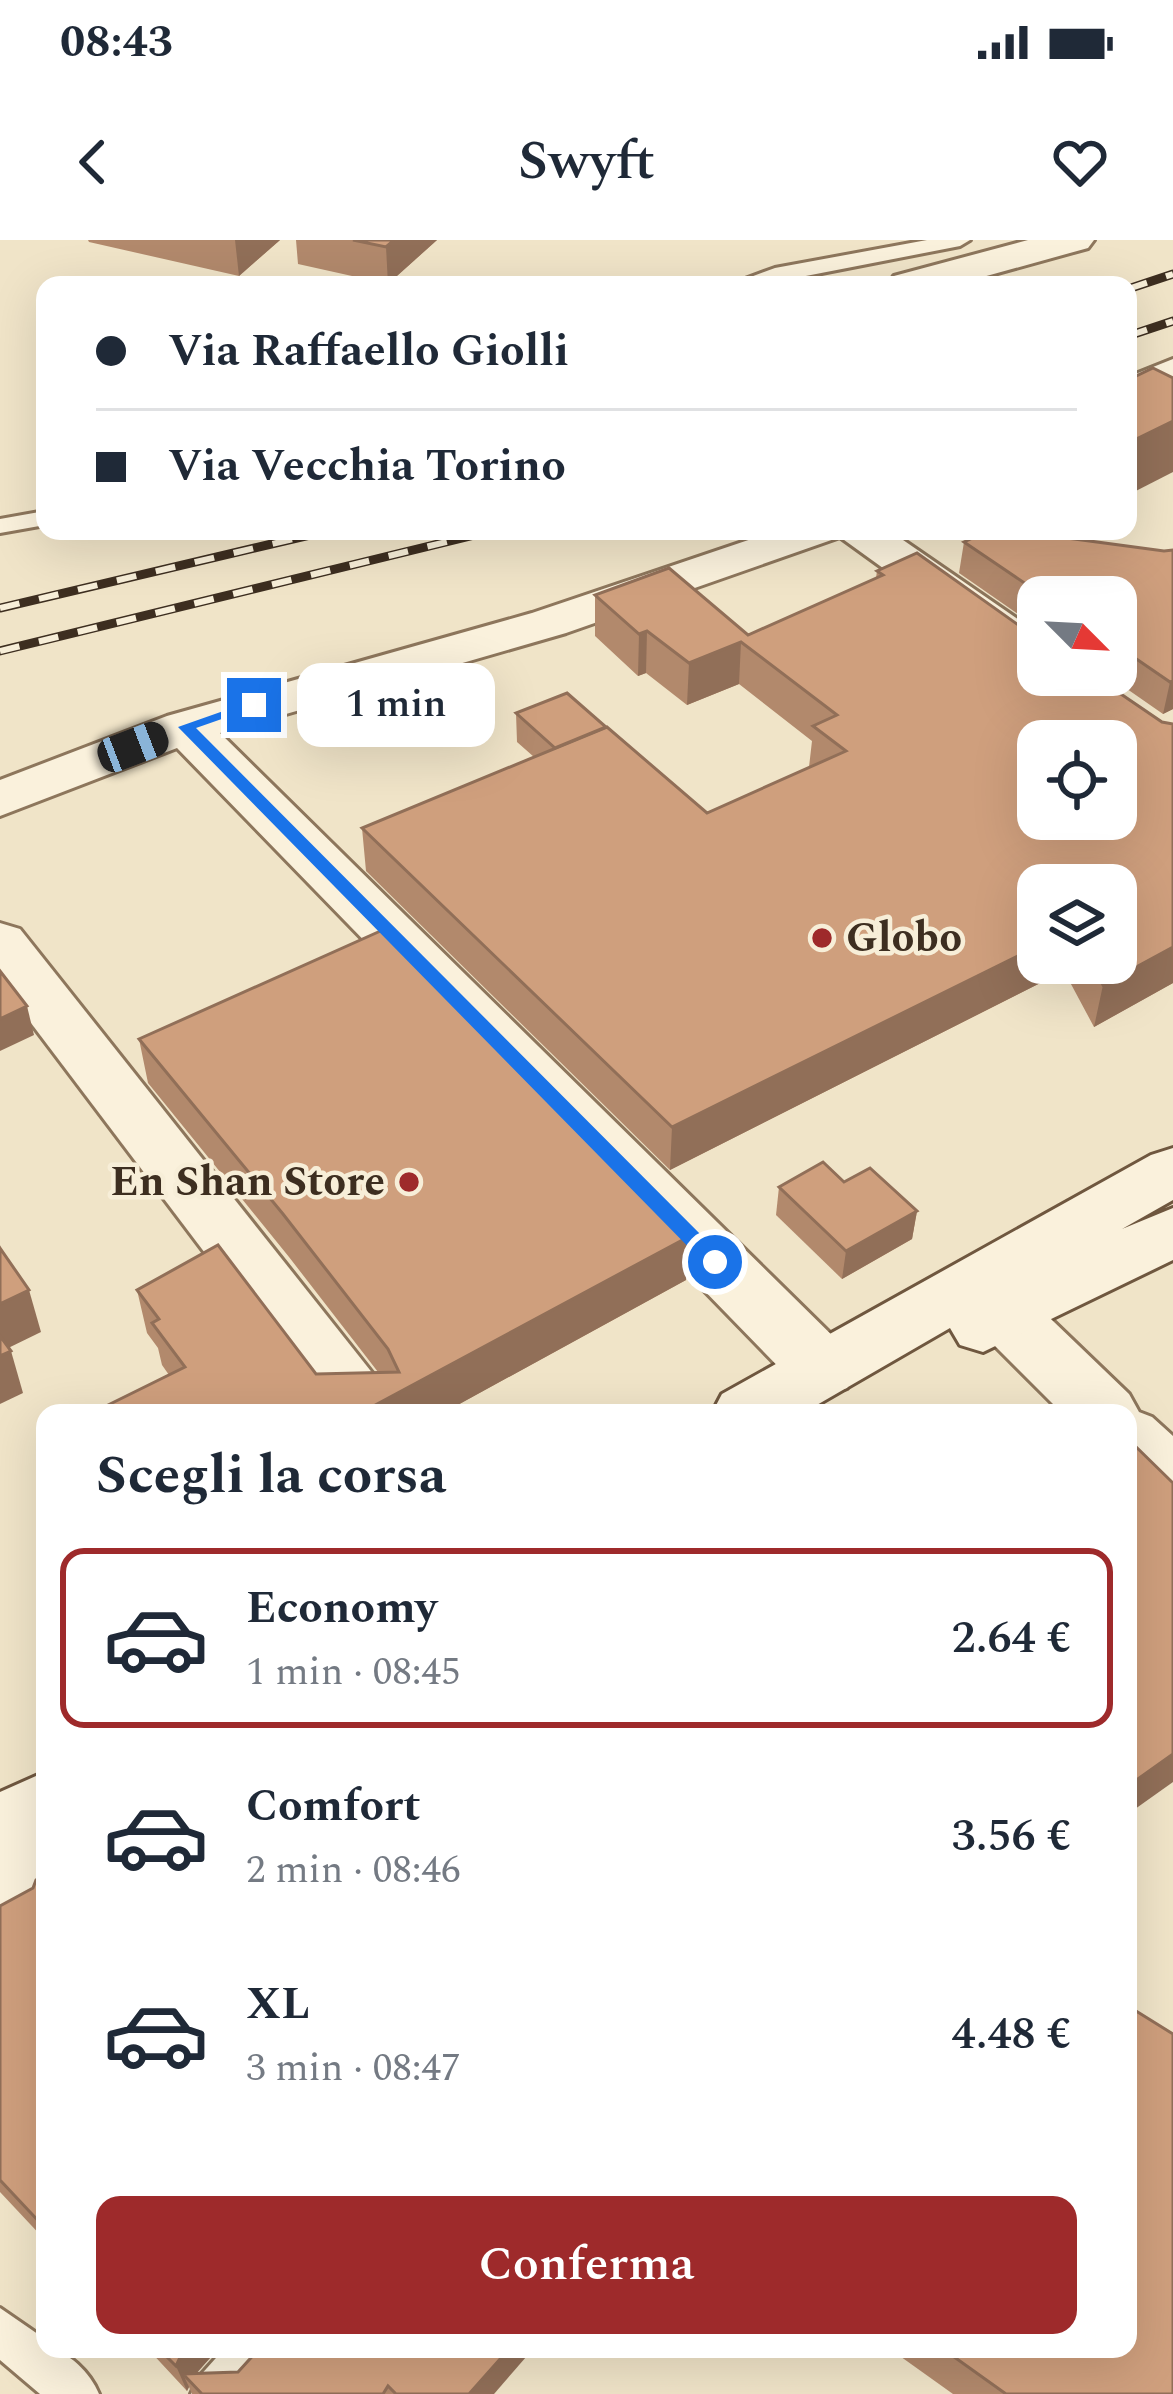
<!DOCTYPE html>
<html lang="it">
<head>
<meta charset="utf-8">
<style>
  body { margin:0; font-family:Spectral,serif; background:#f2f2f3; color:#1f2937; height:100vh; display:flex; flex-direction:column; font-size:45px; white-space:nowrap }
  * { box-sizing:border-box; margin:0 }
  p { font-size:39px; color:#747a83 }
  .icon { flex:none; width:66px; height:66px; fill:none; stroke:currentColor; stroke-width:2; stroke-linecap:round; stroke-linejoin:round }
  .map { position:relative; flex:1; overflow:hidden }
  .side { position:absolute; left:36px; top:1164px; width:1101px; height:954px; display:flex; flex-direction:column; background:#fff; border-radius:24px; box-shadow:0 12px 48px #0002 }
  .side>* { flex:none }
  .guide { position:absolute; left:36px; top:36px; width:1101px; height:264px; border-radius:24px; box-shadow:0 12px 48px #0002; display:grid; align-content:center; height:264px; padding:0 60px; background:#fff }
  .needle { width:78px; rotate:114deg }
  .tools { position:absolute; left:1017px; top:336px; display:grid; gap:24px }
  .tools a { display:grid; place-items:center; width:120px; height:120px; border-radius:24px; background:#fff; box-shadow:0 12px 48px #0002; font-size:60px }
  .end { position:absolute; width:54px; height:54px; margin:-27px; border:15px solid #1a73e8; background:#fff; box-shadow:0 0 0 6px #fff }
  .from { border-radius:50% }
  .bubble { position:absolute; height:84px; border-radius:24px; background:#fff; box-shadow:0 12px 48px #0002; font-size:39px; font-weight:600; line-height:84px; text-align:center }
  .car { position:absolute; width:36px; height:72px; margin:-36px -18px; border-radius:15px; box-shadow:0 0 9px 3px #0007; background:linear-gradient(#222 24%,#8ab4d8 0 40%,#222 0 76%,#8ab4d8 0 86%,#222 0) }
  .guide b { display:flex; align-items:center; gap:42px; height:114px; font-size:45px }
  .guide b+b { border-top:3px solid #e0e1e3 }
  .guide i { width:30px; height:30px; background:#1f2937 }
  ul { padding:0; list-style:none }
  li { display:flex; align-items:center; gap:36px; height:180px; margin:0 24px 18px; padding:0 36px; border:6px solid transparent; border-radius:24px }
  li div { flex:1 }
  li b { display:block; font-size:45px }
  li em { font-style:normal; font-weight:600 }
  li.current { border-color:#9e2a2b }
  li>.icon { width:108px; height:108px; stroke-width:1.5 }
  h2 { padding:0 60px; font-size:54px; line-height:144px }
  .action { display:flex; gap:24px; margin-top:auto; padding:24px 60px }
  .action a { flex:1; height:138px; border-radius:24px; background:#9e2a2b; color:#fff; font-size:48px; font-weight:600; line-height:138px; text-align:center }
  .status { display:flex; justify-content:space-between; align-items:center; height:84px; padding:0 60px; background:#fff; direction:ltr }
  .status svg { height:33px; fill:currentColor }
  header { display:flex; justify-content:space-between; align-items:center; height:156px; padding:0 60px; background:#fff; font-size:54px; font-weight:600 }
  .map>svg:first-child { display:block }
</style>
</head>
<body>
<div class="status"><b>08:43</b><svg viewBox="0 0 49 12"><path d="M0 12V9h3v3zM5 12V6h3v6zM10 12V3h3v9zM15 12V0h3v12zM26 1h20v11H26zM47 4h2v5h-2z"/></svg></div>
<header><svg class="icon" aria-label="back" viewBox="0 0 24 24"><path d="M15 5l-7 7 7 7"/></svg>Swyft<svg class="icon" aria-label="heart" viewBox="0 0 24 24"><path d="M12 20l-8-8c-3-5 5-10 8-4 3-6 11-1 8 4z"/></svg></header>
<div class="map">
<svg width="1173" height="2154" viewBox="0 0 1173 2154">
  <rect width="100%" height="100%" fill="#f0e4c8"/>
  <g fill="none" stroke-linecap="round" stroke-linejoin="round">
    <defs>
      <g id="lane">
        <path d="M927 0H970L960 6 760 45H729L775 28Z"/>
        <path d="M45 271V285L0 293V279Z"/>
        <path d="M0 2068 45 2099V2109C68 2109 91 2134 99 2154H40L0 2120Z"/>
        <path d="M224 2109H278L271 2125 245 2154H191L198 2138Z"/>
      </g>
      <g id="street">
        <path d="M1028 0H1094L1088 8 954 45H888L894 36Z"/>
        <path d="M1173 119V148L1128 166V137Z"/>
        <path d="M775 291H890L1038 393V431L1020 427 840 297 566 393 220 493 847 1110 857 1129 847 1148 823 1155 799 1148 177 508 0 576V540L167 476 532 373Z"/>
        <path d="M0 683 20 689 389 1154 399 1173H326L0 742Z"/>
        <path d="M1005 1050 1028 1057 1129 1154 1139 1172 1152 1177 1173 1196V1267L1148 1259 1128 1239V1173H1062L982 1093 972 1075 982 1057Z"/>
      </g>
      <g id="secondary">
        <path d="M1173 908V960L1122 989 1173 968V1020L983 1112 960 1105 950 1088 803 1173H712L722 1154 1151 915Z"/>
        <path d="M45 1532V1678L0 1700V1552Z"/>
      </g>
    </defs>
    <!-- lane casing -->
    <use href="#lane" stroke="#8d765c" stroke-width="6"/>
    <!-- street casing -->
    <use href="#street" stroke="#8d765c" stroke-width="6"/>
    <!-- secondary casing -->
    <use href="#secondary" stroke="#6f573f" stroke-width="6"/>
    <!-- lane -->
    <use href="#lane" fill="#faf1dc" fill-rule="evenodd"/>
    <!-- street -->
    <use href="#street" fill="#faf1dc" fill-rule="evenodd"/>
    <!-- secondary -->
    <use href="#secondary" fill="#faf1dc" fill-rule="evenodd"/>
    <defs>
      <g id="rail">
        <path d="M1128 49 1173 34"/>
        <path d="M1128 96 1173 81"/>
        <path d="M0 368 327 291"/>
        <path d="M0 411 491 291"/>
      </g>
    </defs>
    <!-- rail casing -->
    <use href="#rail" stroke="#3d2e20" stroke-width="9"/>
    <!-- rail -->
    <use href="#rail" stroke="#f7eed8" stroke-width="6" stroke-dasharray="20" stroke-linecap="butt"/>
  </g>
  <!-- wall -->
  <g fill="#b2896c" fill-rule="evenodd">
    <path d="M88 0H280L239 36 89 2Z"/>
    <path d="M296 0H437L388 44 298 24Z"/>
    <path d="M1023 291H1057L1048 295 1164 311 1173 310V469L1163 474 1107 435H1116V357H1038V388L959 333 964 302 1025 292Z"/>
    <path d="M917 313 1024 389 1038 392V435H1093L1162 482 1173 484V743L1094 787 1064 731 670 930 366 631 362 588 534 517 517 502 516 473 567 453 707 573 809 527 812 501 739 444 687 465 646 433 638 436 595 396V355L669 328 748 395 876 338 877 331ZM1038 501H1116V579H1038ZM1038 645H1116V723H1038Z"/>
    <path d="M139 799 686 1040 443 1173H101L100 1169 169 1135 162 1125 158 1108 147 1093 137 1050 316 1134 378 1132 289 1017 148 843Z"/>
    <path d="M844 942 917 971 912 999 842 1039 776 975 779 947Z"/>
    <path d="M45 1634V2000L0 1952V1666L33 1648Z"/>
    <path d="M148 2109H218L196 2133 494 2154H192L189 2147 187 2151Z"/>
    <path d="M890 2109H1128L1173 2154H953Z"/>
  </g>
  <!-- shaded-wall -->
  <g fill="#916f58">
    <path d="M235 0H280L239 36Z"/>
    <path d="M394 0H437L388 44 386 7Z"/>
    <path d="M1173 181V232L1128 255V203Z"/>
    <path d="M647 391 646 433 638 436 639 394Z"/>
    <path d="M741 402 739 444 687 465 689 423Z"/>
    <path d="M1173 441V469L1163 474 1170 442Z"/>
    <path d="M1038 706V723H1066L1064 731 670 930 672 887Z"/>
    <path d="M1173 707V743L1094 787 1103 745Z"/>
    <path d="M27 766 34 795 0 811V779Z"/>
    <path d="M917 971 912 999 842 1039 846 1011Z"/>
    <path d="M688 997 686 1040 443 1173H365L364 1171Z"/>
    <path d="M29 1050 41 1092 0 1112V1064Z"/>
    <path d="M11 1111 23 1153 0 1164V1116Z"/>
    <path d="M1173 1514V1542L1128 1574V1546Z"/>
    <path d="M184 2109H218L195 2135 183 2134 189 2147 187 2151 176 2126Z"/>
    <path d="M509 2109H533L494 2154H469Z"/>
  </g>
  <!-- building -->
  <g fill="#cf9f7d" stroke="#916f58" stroke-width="3" fill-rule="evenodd">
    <path d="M353 0H394L386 7Z"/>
    <path d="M1153 128 1173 138V181L1128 203V140Z"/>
    <path d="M988 291H1015L1164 311 1173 310V441L1170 442 1116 405V357H1045L964 302Z"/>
    <path d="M917 313 1024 389 1038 392V435H1093L1162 482 1173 484V707L1103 745 1092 723H1116V645H1038V706L672 887 362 588 607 487 707 573 846 511 813 486 837 475 741 402 689 423 647 391 639 394 595 355 669 328 748 395 883 335 877 331ZM1038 501H1116V579H1038Z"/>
    <path d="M567 453 606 487 555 508 516 473Z"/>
    <path d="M385 689 688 997 364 1171 366 1173H103L100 1169 185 1127 152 1083 159 1079 137 1050 218 1005 316 1134 399 1132 388 1109 283 974 139 799Z"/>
    <path d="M0 731 27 766 0 779Z"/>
    <path d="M823 922 844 942 870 928 917 971 846 1011 779 947Z"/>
    <path d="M0 1008 29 1050 0 1064Z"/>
    <path d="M0 1096 11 1111 0 1116Z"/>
    <path d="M1128 1199 1173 1243V1514L1128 1546Z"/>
    <path d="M45 1634V1988L0 1940V1666L33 1648 36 1640Z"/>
    <path d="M1128 1766 1173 1794V2154H1006L943 2109H1128Z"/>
    <path d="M159 2109H184L176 2126Z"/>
    <path d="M259 2109H509L469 2154H396L388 2146 383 2154H202L183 2134 238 2132Z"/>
  </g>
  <!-- route -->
  <path fill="#1a73e8" d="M249 462 262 465 196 488 722 1016V1027H708L178 487Z"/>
  <!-- markers -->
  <g fill="#9e2a2b" stroke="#f7eed8" stroke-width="4.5">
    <circle cx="822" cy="698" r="12"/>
    <circle cx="409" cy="942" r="12"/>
  </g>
  <g text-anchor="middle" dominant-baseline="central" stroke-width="9" stroke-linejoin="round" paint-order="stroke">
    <!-- poi labels -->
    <g font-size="42" font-weight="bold" fill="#3d2e20" stroke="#f7eed8" text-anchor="start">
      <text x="846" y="698">Globo</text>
      <text x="385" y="942" text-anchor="end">En Shan Store</text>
    </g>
  </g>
</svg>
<div class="tools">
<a><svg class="needle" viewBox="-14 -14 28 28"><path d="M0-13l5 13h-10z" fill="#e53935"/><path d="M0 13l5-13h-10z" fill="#747a83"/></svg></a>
<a><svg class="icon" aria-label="locate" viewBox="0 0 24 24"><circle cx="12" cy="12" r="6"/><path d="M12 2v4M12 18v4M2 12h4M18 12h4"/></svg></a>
<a><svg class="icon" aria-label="layers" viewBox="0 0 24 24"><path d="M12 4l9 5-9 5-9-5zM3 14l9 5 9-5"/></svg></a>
</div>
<i class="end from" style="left:715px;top:1022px"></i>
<i class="end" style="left:254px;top:465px"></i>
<div class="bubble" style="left:297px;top:423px;width:198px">1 min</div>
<i class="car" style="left:133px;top:507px;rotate:69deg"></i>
<div class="guide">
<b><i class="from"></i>Via Raffaello Giolli</b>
<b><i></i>Via Vecchia Torino</b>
</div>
<section class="side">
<h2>Scegli la corsa</h2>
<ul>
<li class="current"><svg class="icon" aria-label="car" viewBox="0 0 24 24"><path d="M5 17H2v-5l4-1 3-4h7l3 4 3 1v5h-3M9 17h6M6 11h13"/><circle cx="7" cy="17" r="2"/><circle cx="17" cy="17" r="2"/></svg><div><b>Economy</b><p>1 min · 08:45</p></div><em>2.64 €</em></li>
<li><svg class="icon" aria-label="car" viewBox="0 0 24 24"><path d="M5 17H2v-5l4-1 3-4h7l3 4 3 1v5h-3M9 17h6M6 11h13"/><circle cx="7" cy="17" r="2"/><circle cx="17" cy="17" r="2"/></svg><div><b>Comfort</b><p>2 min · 08:46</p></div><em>3.56 €</em></li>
<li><svg class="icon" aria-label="car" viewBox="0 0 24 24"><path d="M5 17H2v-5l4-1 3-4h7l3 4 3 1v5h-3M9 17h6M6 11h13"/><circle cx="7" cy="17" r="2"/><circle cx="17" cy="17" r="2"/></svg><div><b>XL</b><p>3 min · 08:47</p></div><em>4.48 €</em></li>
</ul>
<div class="action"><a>Conferma</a></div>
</section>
</div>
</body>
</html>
